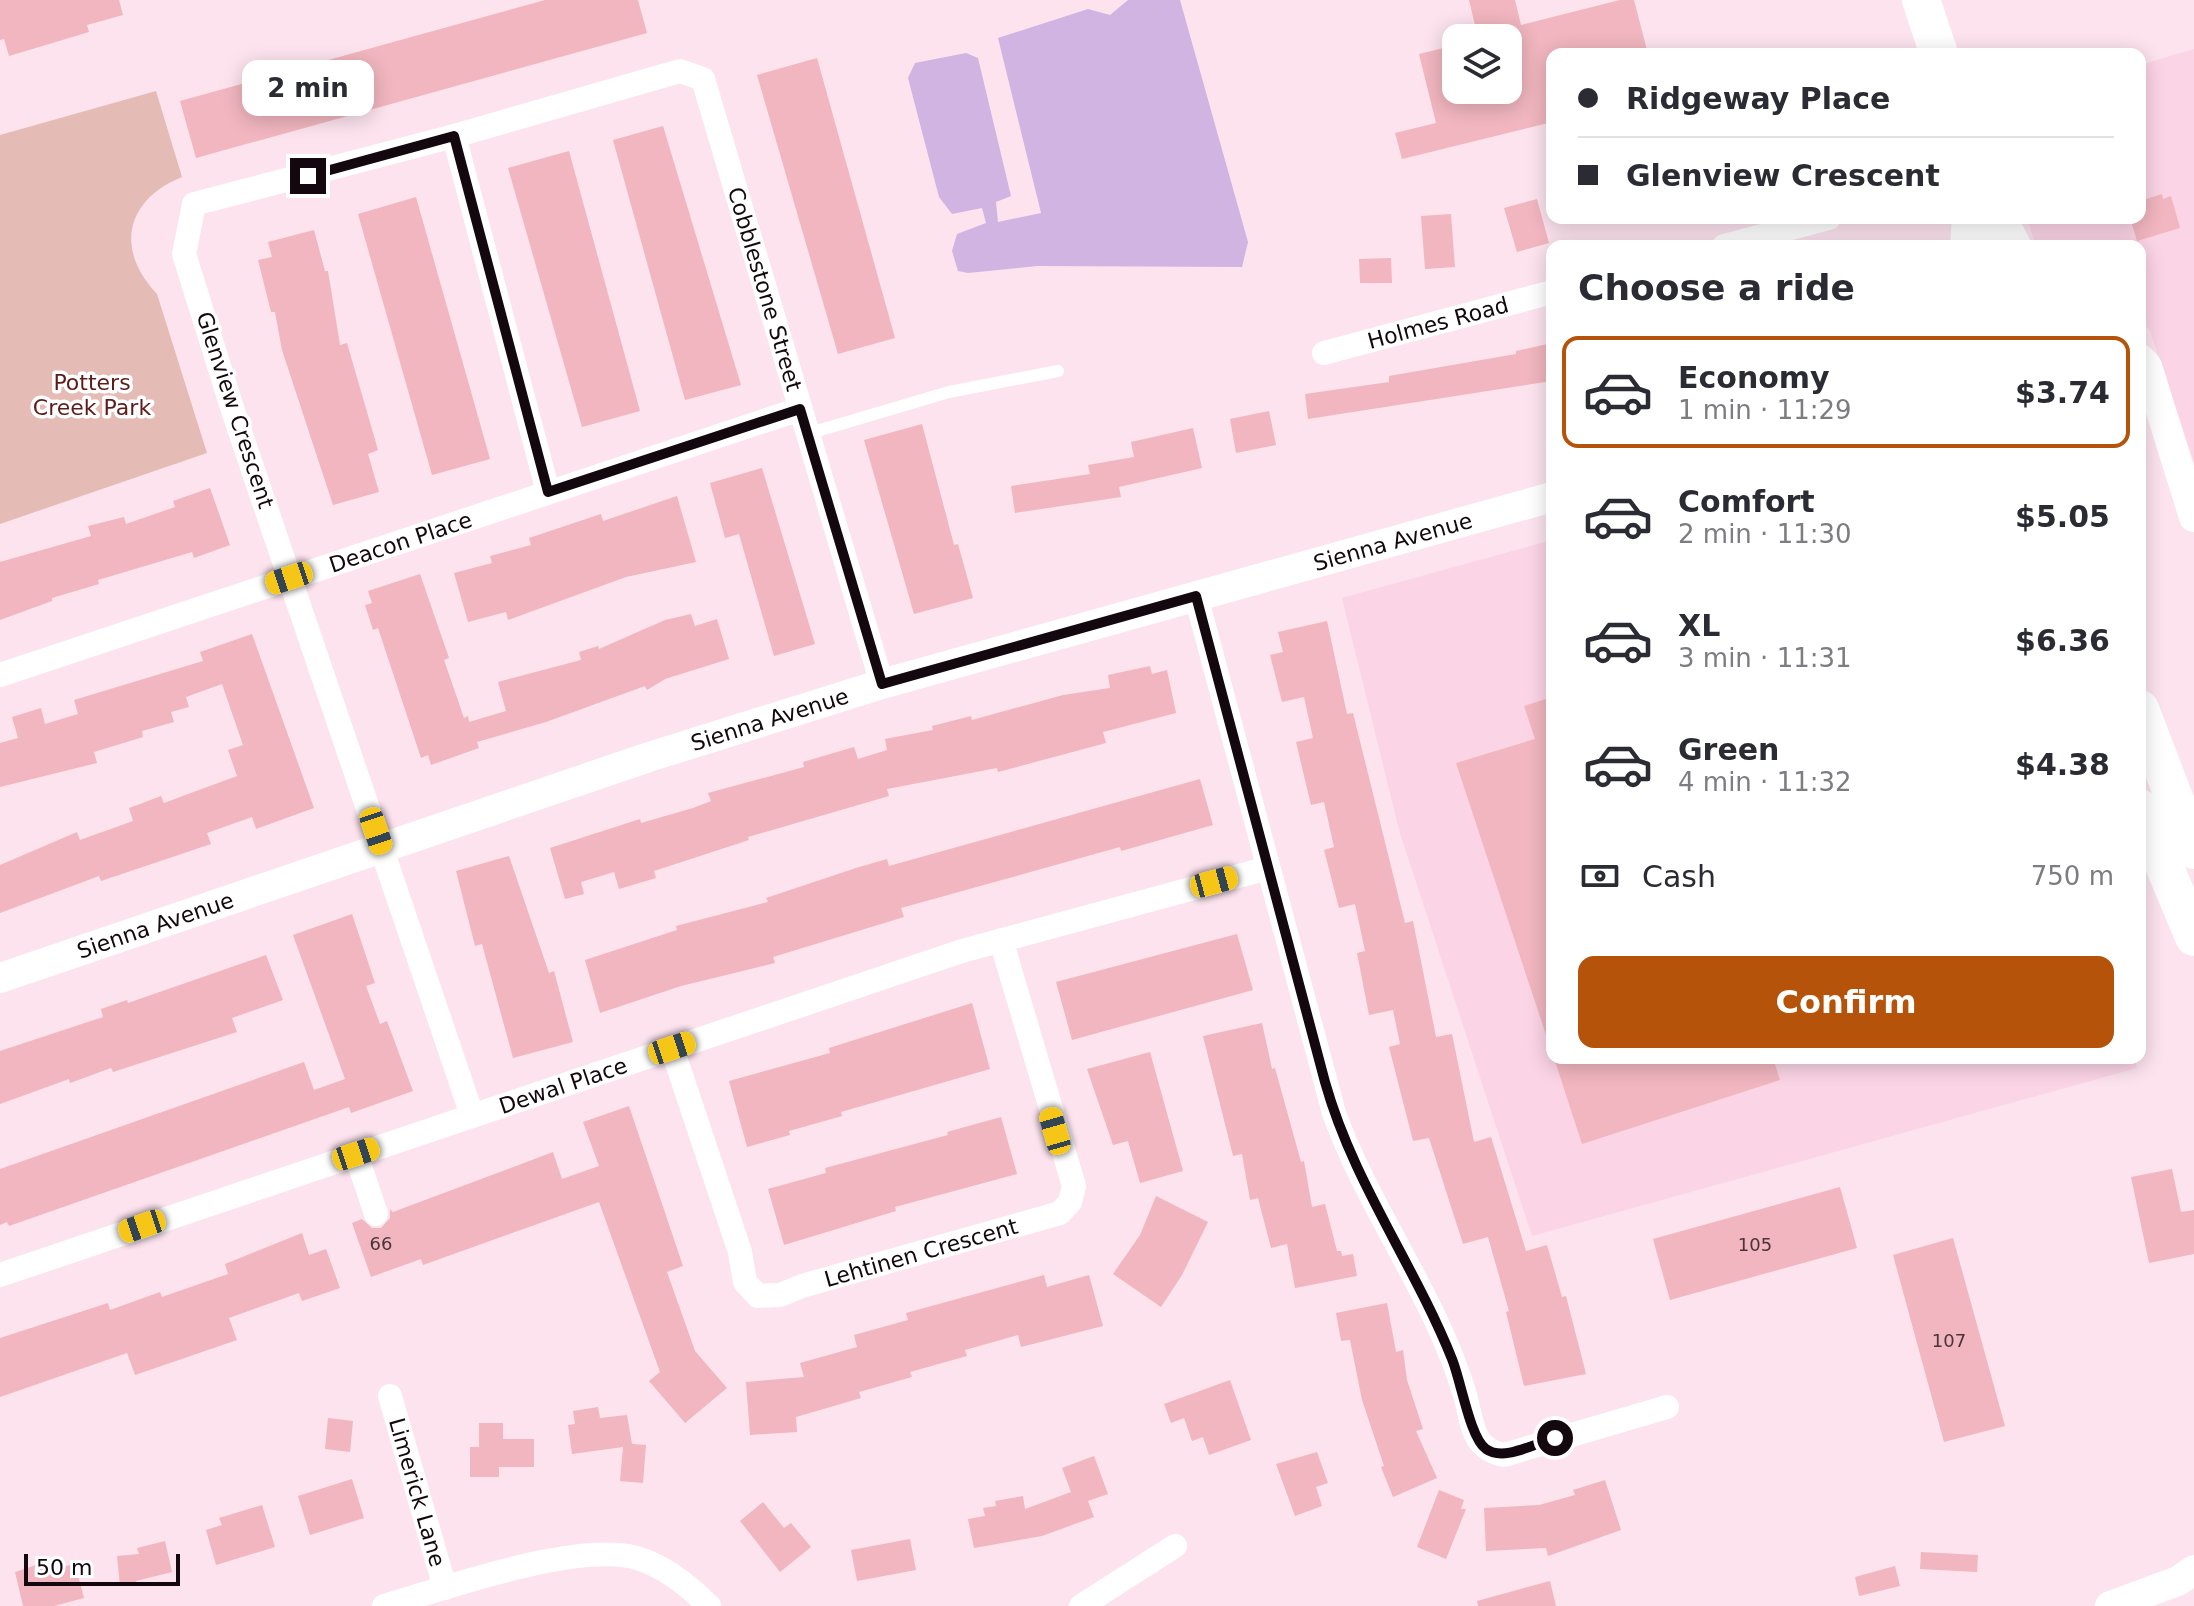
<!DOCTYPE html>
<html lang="en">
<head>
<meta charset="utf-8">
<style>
  body { margin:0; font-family:"DejaVu Sans",sans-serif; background:#f7f7f7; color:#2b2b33; height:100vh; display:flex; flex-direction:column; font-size:30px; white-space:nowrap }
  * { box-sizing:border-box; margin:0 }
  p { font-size:26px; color:#7c7c81 }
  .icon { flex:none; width:44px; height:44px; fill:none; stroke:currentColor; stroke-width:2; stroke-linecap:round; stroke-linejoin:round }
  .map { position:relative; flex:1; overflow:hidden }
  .panel { position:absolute; left:1546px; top:240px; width:600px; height:824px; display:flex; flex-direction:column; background:#fff; border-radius:16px; box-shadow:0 4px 20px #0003 }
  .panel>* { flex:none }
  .guide { position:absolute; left:1546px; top:48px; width:600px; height:176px; border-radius:16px; box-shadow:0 4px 20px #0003; display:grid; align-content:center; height:176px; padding:0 32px; background:#fff }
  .controls { position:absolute; left:1442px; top:24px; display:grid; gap:16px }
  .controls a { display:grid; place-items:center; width:80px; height:80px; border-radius:16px; background:#fff; box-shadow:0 4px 20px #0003; font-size:40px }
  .scale { position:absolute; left:24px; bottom:20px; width:156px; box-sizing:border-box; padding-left:8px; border:4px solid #12080d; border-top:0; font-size:22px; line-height:28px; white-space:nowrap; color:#12080d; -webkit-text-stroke:6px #fff; paint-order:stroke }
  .end { position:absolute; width:36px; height:36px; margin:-18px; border:10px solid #12080d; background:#fff; box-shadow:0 0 0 4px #fff }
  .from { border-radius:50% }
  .bubble { position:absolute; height:56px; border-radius:16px; background:#fff; box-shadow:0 4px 20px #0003; font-size:26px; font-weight:700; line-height:56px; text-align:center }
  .car { position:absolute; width:24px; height:48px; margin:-24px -12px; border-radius:10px; box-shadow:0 0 6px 2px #0007; background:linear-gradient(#f5c518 24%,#345 0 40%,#f5c518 0 76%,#345 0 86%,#f5c518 0) }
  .guide b { display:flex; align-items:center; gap:28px; height:76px; font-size:30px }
  .guide b+b { border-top:2px solid #e1e1e2 }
  .guide i { width:20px; height:20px; background:#2b2b33 }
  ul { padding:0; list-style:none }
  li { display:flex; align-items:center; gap:24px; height:112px; margin:0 16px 12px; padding:0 16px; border:4px solid transparent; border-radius:16px }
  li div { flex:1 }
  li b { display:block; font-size:30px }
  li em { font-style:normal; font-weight:700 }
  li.active { border-color:#b45309 }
  li>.icon { width:72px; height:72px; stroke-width:1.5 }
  h2 { padding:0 32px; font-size:36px; line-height:96px }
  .pay { display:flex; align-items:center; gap:20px; height:88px; padding:0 32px; font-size:30px }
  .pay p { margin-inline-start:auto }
  .cta { display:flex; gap:16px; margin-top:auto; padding:16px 32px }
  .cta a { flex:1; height:92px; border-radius:16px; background:#b45309; color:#fff; font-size:32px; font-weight:700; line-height:92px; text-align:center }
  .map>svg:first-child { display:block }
</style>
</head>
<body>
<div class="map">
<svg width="2194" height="1606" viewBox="0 0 2194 1606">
  <rect width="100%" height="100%" fill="#fce3ee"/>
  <!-- built -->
  <g fill="#fbd4e5">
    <path d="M2194 49V462L2149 329 2140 321V246H2036L2027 218H2140V65Z"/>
    <path d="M1552 540V1058H2134L2137 1068 1532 1236 1399 830 1342 598Z"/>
  </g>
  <!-- green -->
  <path fill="#e5bbb6" d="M156 91 182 177C125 200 115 250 157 294L207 453 0 524V135Z"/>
  <!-- water -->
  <path fill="#d1b4e1" d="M1128 0H1180L1248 242 1242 267 1037 266 968 273 958 271 952 251 957 234 986 223 982 208 952 214 939 197 908 78 915 63 966 53 978 58 1011 196 996 202 998 222 1041 213 998 38 1088 9 1110 15Z"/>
  <!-- building -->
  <g fill="#f1b6bf">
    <path d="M0 0H119L123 15 87 25 89 32 9 56 4 39 0 40Z"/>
    <path d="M545 0H638L647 33 196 158 180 101Z"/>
    <path d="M1469 0H1515L1521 25 1620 0H1634L1648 54H1552V122L1402 159 1395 133 1436 123 1419 54 1456 45V90H1508V38H1478Z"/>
    <path d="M817 58 895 338 838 354 757 75Z"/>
    <path d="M663 126 741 385 685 400 613 140Z"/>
    <path d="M569 151 640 411 582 427 508 168Z"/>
    <path d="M2162 194 2163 199 2171 196 2180 228 2137 241 2130 218H2140V201Z"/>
    <path d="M416 197 490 459 432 475 358 214Z"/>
    <path d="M1537 199 1549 243 1517 252 1504 208Z"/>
    <path d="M1451 214 1455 267 1425 269 1421 216Z"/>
    <path d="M314 230 325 271H328L340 345 347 343 378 450 368 454 379 492 333 505 282 350 275 312H271L258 260 272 257 268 242Z"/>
    <path d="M1391 258 1392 283H1360L1359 259Z"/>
    <path d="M1552 343V381L1308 419 1305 394 1389 382V376L1516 354V351Z"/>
    <path d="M1269 411 1276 445 1236 453 1230 419Z"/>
    <path d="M922 424 954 545 958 544 973 598 914 614 864 440Z"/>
    <path d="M1193 428 1202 468 1119 487 1121 497 1015 513 1011 486 1090 474 1088 465 1134 457 1131 442Z"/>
    <path d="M762 468 815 644 774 656 739 534 725 538 710 483Z"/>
    <path d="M210 488 230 545 194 558 192 552 98 580 99 584 52 598V601L0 620V562L91 536 88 526 124 517 126 524 175 507 173 501Z"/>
    <path d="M677 496 696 562 626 577 508 620 506 612 468 622 454 573 492 563 490 556 531 545 529 538 601 514 603 521Z"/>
    <path d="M420 574 449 658 444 660 464 718 468 716 469 722 506 711 498 682 581 660 579 652 598 646 599 649 665 620 691 614 695 626 717 619 729 659 665 679 647 690 645 686 546 722 477 742 479 748 431 765 428 755 421 758 378 628 373 630 365 605 372 603 368 591Z"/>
    <path d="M1327 621 1347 714 1353 713 1405 923 1413 921 1436 1037 1452 1034 1474 1142 1491 1137 1526 1251 1547 1245 1562 1297 1566 1296 1586 1374 1524 1386 1506 1312 1509 1311 1488 1237 1463 1244 1429 1138 1413 1141 1389 1047 1400 1044 1393 1010 1369 1015 1357 953 1365 951 1355 904 1339 908 1324 850 1334 847 1324 802 1311 805 1296 742 1313 738 1304 697 1282 702 1270 655 1283 652 1278 632Z"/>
    <path d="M252 634 314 808 256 829 252 817 207 833 211 844 101 881 99 876 0 913V865L77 832 80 840 133 821 129 808 140 804 161 796 164 803 237 776 228 750 243 745 222 684 186 697 189 707 171 712 174 722 142 731 143 737 94 752 97 763 0 787V743L18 738 12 717 41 708 45 724 78 714 74 700 203 661 200 652Z"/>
    <path d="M1150 666 1152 674 1167 670 1176 713 1103 732 1106 743 998 772 997 768 887 789 889 796 748 837 749 840 654 871 656 878 619 889 614 872 581 882 584 894 565 899 550 848 640 819 641 823 693 808 711 801 708 793 804 767 803 762 854 747 858 759 887 750 885 739 933 730 932 726 971 716 972 720 1063 695 1110 688 1108 675Z"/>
    <path d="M1552 697V1043L1549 1044 1456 763 1535 739 1524 706Z"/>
    <path d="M1200 779 1213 825 1121 851 1120 847 901 908 904 917 773 957 775 963 681 986 600 1013 585 960 677 930 676 926 768 902 766 898 856 868 887 859 889 866Z"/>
    <path d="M509 856 549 973 554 971 573 1042 513 1058 482 944 475 946 456 871Z"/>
    <path d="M352 914 375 983 366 986 380 1024 387 1021 413 1091 351 1113 349 1107 9 1226 7 1222 0 1225V1169L304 1062 314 1090 345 1079 293 935Z"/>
    <path d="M1237 934 1253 990 1072 1040 1056 982Z"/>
    <path d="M266 955 283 1000 232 1018 237 1032 113 1072 111 1068 70 1083 69 1079 0 1104V1051L103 1017 101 1009 127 1000 128 1003Z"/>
    <path d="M972 1003 990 1069 841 1112 842 1116 789 1131 790 1135 747 1147 729 1081 830 1053 829 1048Z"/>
    <path d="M1262 1023 1272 1069 1275 1068 1301 1162 1304 1161 1312 1207 1325 1204 1337 1251H1341L1342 1256 1353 1254 1357 1276 1295 1288 1287 1244 1271 1248 1258 1198 1250 1200 1242 1154 1233 1156 1203 1036Z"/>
    <path d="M1150 1052 1183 1171 1140 1183 1128 1141 1113 1145 1087 1069Z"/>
    <path d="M1554 1058H1773L1780 1080 1582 1144Z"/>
    <path d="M629 1106 683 1266 667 1272 695 1351 727 1388 685 1423 649 1381 660 1372 599 1202 423 1265 421 1259 371 1277 352 1223 362 1219 372 1228H381L390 1218V1209L393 1212 553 1152 562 1179 599 1166 583 1122Z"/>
    <path d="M1001 1117 1017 1174 895 1207 896 1211 784 1245 768 1189 826 1173 825 1168 948 1135 947 1132Z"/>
    <path d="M2172 1169 2181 1212 2194 1210V1254L2149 1263 2131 1177Z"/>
    <path d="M1840 1187 1857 1248 1670 1300 1653 1239Z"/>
    <path d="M1156 1196 1208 1222 1182 1275 1161 1307 1113 1274 1140 1235Z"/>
    <path d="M302 1233 309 1255 326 1249 340 1288 302 1301 299 1293 229 1318 237 1340 135 1375 127 1353 0 1397V1338L108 1303 110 1310 160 1292 162 1297 228 1274 225 1264Z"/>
    <path d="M1953 1238 2005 1426 1944 1442 1893 1255Z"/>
    <path d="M1044 1275 1047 1287 1089 1275 1103 1326 1021 1347 1018 1335 965 1350 967 1356 910 1372 912 1377 859 1392 861 1398 796 1417 797 1432 750 1435 746 1382 804 1377 800 1363 857 1347 854 1335 908 1320 906 1313Z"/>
    <path d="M1387 1303 1396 1352 1403 1350 1407 1380 1423 1429 1416 1431 1437 1478 1393 1497 1381 1467 1384 1466 1362 1400 1350 1340 1341 1341 1336 1313Z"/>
    <path d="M1230 1380 1251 1440 1209 1455 1203 1437 1192 1441 1184 1418 1171 1423 1164 1404Z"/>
    <path d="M598 1407 600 1418 627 1415 632 1444 646 1445 643 1483 620 1481 623 1447 572 1454 568 1425 575 1424 573 1411Z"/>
    <path d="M328 1418 353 1421 350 1452 325 1449Z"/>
    <path d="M479 1423H503V1439H534V1467H499V1477H470V1447H479Z"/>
    <path d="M1317 1452 1328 1483 1316 1487 1322 1506 1295 1516 1276 1464Z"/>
    <path d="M1094 1456 1108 1494 1088 1501 1094 1517 1042 1536 974 1548 968 1519 985 1516 983 1508 996 1506 995 1501 1023 1496 1025 1509 1071 1492 1062 1468Z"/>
    <path d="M352 1479 364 1518 310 1535 298 1496Z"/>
    <path d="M1605 1480 1621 1530 1548 1556 1546 1548 1486 1551 1484 1508 1539 1505 1575 1495 1573 1490Z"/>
    <path d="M1439 1490 1464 1500 1461 1509H1466L1446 1559 1417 1547Z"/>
    <path d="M763 1502 784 1528 791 1523 811 1547 780 1572 740 1521Z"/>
    <path d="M262 1505 275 1547 216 1565 206 1530 222 1525 219 1518Z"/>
    <path d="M910 1539 916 1570 857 1581 851 1550Z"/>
    <path d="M165 1541 172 1572 136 1581 137 1585 120 1586 117 1556 139 1554 137 1548Z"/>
    <path d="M1921 1552 1978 1555 1977 1572 1920 1569Z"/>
    <path d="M54 1559 56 1568 75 1564 84 1598 54 1606H23L15 1572Z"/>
    <path d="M1895 1566 1900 1586 1859 1596 1855 1577Z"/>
    <path d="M1550 1581 1556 1606H1478L1477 1601Z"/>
  </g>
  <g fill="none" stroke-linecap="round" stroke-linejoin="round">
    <!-- service -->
    <path stroke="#fff" stroke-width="12" d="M807 434 949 392 1058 371"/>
    <!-- minor -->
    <g stroke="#fff" stroke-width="24">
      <path d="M454 136 548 492"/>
      <path d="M1724 246 1829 218"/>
      <path id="s1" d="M1324 353 1552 292"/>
      <path d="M1196 596 1334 1113C1369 1210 1435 1295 1465 1395 1473 1424 1471 1448 1504 1455L1667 1407"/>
      <path id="s2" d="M0 675 800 409"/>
      <path id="s3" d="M672 1048 740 1252 745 1282 758 1296 780 1295 802 1286 1060 1213 1070 1202 1074 1186 1001 940"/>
      <path id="s4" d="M472 1115 234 414 184 254 194 204 454 136 680 71 703 79 882 684"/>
      <path d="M356 1154 376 1214"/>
      <path id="s5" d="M0 1275 962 951 1268 868"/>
      <path id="s6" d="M390 1396 445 1588"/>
      <path d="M384 1606C446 1588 577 1541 637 1558 664 1566 690 1587 709 1606"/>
      <path d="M1081 1606 1175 1546"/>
    </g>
    <!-- tertiary -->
    <g stroke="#fff" stroke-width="30">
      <path d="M2140 359 2147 366 2194 517"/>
      <path id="s7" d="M0 978 649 757 882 684 1552 497"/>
      <path d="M2110 1606 2178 1581 2194 1570"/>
    </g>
    <!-- primary -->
    <g stroke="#fff" stroke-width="38">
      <path d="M1921 0 1939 54"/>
      <path d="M1997 218 2012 246"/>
      <path d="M1969 246 1971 218"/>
      <path d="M2140 709 2194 850"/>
      <path d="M2140 808 2194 937"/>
    </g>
  </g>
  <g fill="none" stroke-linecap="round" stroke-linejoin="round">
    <!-- route -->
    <path stroke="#12080d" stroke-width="10" d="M308 176 454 136 548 492 800 409 882 684 1196 596 1325 1082C1353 1182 1414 1264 1452 1359 1461 1381 1470 1438 1486 1449 1504 1462 1535 1443 1555 1438"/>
  </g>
  <g text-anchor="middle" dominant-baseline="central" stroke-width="7" stroke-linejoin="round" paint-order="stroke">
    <!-- number labels -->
    <g font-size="18" fill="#4a343a">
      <text x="381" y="1243">66</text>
      <text x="1755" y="1244">105</text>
      <text x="1949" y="1340">107</text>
    </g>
    <!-- street labels -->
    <g font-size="22" fill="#12080d" stroke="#fff">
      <text stroke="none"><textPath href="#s4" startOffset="1706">Cobblestone Street</textPath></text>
      <text stroke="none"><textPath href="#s1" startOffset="118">Holmes Road</textPath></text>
      <text transform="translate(235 410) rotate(72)">Glenview Crescent</text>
      <text stroke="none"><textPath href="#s2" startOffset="422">Deacon Place</textPath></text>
      <text stroke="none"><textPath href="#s7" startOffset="1460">Sienna Avenue</textPath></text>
      <text stroke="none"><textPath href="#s7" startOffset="812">Sienna Avenue</textPath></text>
      <text stroke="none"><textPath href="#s7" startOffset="164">Sienna Avenue</textPath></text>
      <text stroke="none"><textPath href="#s5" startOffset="594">Dewal Place</textPath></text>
      <text stroke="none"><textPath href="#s3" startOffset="434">Lehtinen Crescent</textPath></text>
      <text stroke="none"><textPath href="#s6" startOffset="100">Limerick Lane</textPath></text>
    </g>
    <!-- park labels -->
    <g font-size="22" fill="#5e1b18" stroke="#fff">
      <text x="92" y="382">Potters<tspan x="92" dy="25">Creek Park</tspan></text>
    </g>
  </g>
</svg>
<div class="controls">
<a><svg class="icon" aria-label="layers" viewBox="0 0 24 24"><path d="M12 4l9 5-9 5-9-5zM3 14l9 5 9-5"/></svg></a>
</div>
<div class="scale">50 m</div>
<i class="end from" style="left:1555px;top:1438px"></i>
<i class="end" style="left:308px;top:176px"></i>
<div class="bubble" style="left:242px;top:60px;width:132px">2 min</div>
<i class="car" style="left:289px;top:578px;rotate:252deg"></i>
<i class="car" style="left:376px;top:831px;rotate:161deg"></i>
<i class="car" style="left:1214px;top:882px;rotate:75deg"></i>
<i class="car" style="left:672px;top:1048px;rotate:72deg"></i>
<i class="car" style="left:1055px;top:1131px;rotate:344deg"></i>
<i class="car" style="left:356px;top:1154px;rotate:72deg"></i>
<i class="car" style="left:142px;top:1226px;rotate:251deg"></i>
<div class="guide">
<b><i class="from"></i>Ridgeway Place</b>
<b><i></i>Glenview Crescent</b>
</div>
<section class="panel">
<h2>Choose a ride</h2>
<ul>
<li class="active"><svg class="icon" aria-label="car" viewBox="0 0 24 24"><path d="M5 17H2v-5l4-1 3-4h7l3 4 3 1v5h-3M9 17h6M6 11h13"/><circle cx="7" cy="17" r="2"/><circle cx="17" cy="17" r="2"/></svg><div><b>Economy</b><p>1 min · 11:29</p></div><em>$3.74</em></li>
<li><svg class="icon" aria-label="car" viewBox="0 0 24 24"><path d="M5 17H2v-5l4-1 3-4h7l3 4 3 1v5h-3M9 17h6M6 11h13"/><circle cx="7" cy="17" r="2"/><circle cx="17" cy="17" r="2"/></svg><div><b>Comfort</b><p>2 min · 11:30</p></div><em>$5.05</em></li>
<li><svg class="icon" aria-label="car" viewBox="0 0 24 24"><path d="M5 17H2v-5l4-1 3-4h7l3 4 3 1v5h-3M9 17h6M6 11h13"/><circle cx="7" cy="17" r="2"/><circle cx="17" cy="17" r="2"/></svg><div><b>XL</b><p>3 min · 11:31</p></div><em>$6.36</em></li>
<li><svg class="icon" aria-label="car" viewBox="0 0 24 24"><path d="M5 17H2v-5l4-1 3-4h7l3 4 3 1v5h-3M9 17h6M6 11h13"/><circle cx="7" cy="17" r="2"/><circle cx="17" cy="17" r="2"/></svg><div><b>Green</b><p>4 min · 11:32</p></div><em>$4.38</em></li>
</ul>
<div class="pay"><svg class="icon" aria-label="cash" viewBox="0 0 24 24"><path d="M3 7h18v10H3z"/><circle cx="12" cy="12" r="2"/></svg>Cash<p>750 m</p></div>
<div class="cta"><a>Confirm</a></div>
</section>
</div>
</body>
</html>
